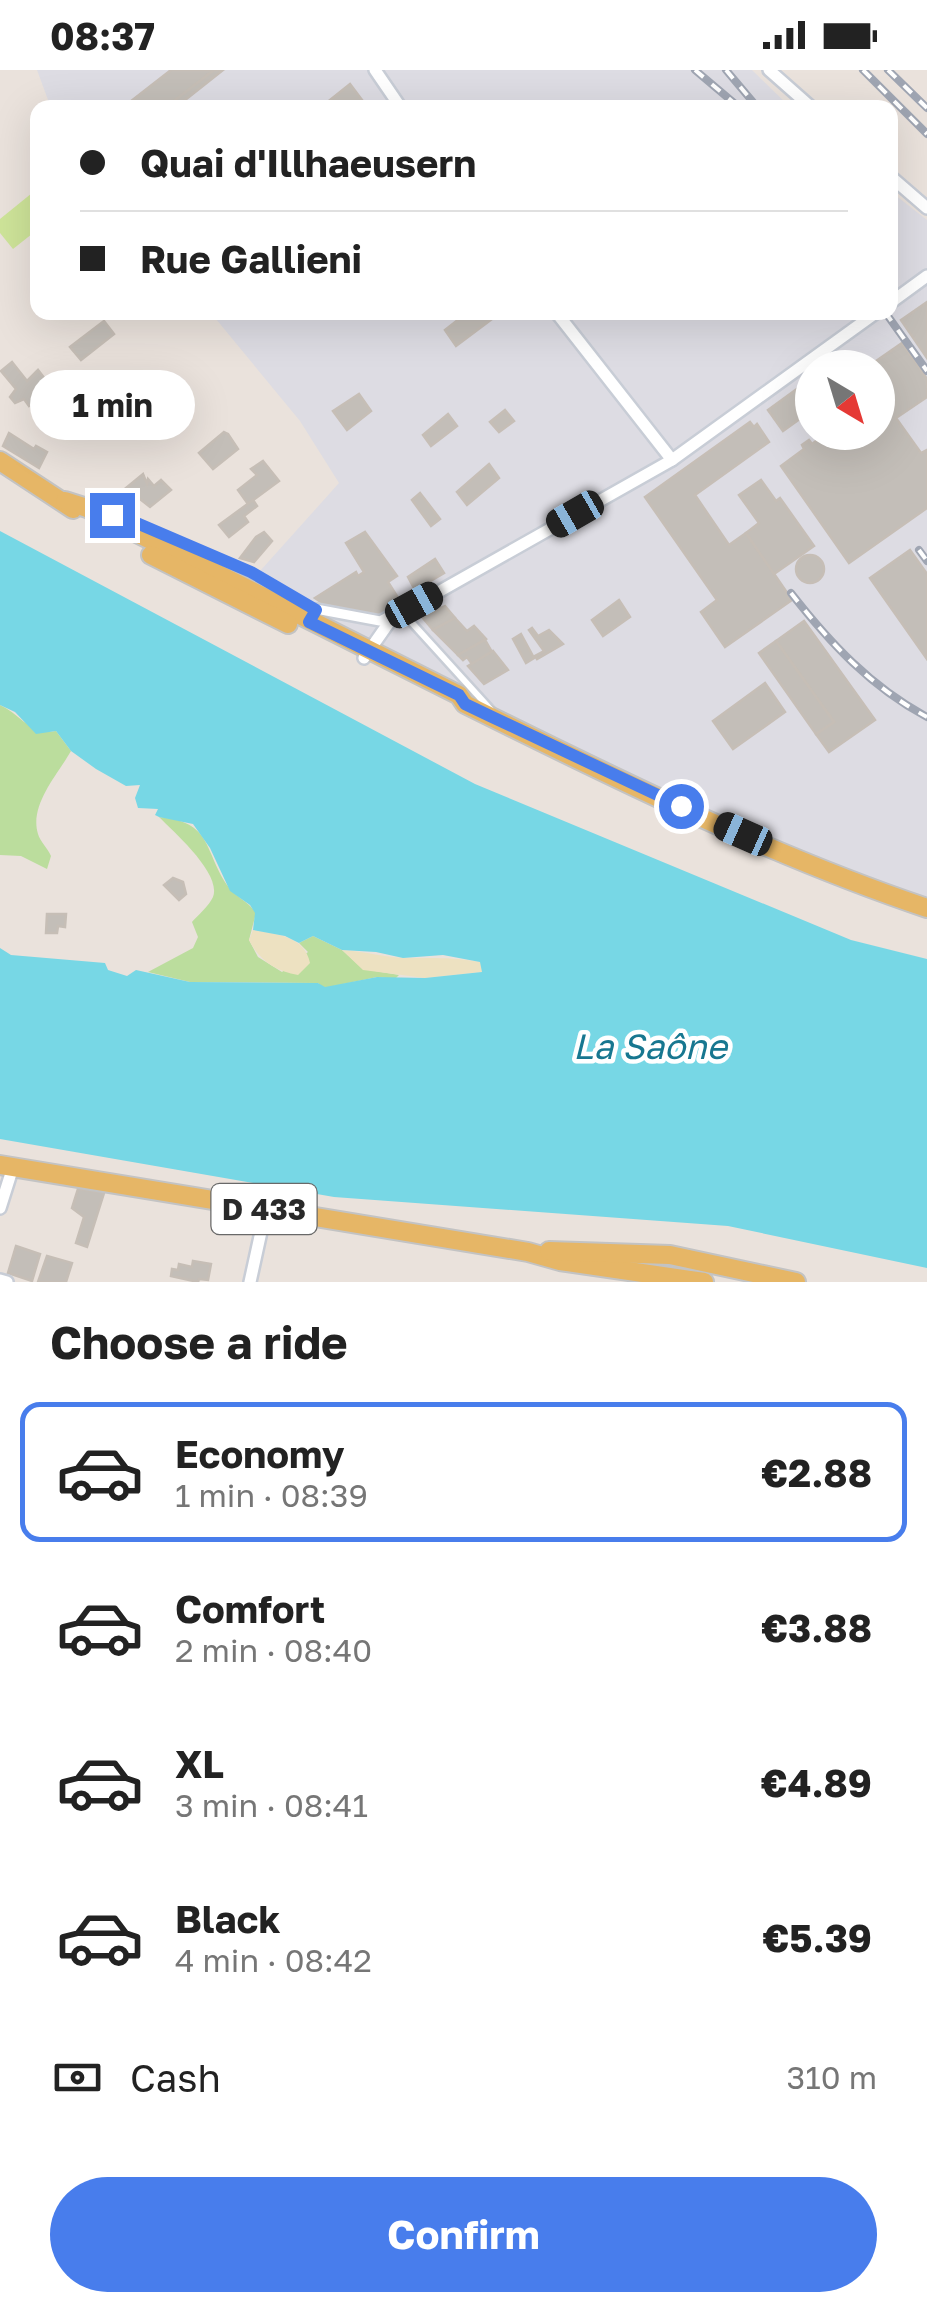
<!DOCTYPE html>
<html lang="en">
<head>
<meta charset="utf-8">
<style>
  body { margin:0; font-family:"Golos Text",sans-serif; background:#f6f6f6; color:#222; height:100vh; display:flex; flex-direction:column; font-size:38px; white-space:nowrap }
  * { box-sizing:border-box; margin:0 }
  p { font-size:32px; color:#767676 }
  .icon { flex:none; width:55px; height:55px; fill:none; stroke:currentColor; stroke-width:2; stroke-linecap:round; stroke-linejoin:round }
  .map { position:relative; height:1212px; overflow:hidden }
  .drawer { display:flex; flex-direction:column; background:#fff; flex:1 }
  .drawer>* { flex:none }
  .top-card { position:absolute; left:30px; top:30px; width:868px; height:220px; border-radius:20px; box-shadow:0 10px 40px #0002; display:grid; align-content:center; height:220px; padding:0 50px; background:#fff }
  .needle { width:65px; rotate:142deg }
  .buttons { position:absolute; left:795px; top:280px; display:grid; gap:20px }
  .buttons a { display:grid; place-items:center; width:100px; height:100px; border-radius:50%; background:#fff; box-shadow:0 10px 40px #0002; font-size:50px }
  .end { position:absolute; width:45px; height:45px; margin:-22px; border:12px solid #487dec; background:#fff; box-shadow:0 0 0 5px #fff }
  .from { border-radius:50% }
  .bubble { position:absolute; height:70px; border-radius:35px; background:#fff; box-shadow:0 10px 40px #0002; font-size:32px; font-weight:700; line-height:70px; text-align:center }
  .car { position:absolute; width:30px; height:60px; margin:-30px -15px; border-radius:12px; box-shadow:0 0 8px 2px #0007; background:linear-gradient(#222 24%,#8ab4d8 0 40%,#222 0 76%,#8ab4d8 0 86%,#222 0) }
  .top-card b { display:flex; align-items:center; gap:35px; height:95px; font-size:38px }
  .top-card b+b { border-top:2px solid #e0e0e0 }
  .top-card i { width:25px; height:25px; background:#222 }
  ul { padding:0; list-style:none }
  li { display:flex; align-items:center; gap:30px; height:140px; margin:0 20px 15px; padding:0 30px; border:5px solid transparent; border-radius:20px }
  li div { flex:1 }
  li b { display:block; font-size:38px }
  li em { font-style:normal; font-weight:700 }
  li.selected { border-color:#487dec }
  li>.icon { width:90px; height:90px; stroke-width:1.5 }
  h2 { padding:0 50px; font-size:45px; line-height:120px }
  .pay { display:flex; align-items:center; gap:25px; height:110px; padding:0 50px; font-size:38px }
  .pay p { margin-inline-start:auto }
  .cta { display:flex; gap:20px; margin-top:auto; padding:20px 50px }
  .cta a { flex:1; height:115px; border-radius:60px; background:#487dec; color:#fff; font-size:40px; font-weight:700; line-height:115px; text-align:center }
  .status { display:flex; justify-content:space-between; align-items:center; height:70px; padding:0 50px; background:#fff; direction:ltr }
  .status svg { height:28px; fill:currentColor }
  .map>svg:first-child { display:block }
</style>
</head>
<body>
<div class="status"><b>08:37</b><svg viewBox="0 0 49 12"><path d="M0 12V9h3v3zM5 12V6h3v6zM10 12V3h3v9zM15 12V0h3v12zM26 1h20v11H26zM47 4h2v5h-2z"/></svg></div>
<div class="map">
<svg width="927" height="1212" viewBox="0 0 927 1212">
  <rect width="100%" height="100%" fill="#eae2dc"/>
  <!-- industrial -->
  <g fill="#dddce3" fill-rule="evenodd">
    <path d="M37 0H752L790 37 51 38Z"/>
    <path d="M890 121 927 150V832L758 767 244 519 339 413 300 351 211 243 890 242ZM812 298H878V362H812Z"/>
  </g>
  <!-- green -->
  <g fill="#bbdd9d">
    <path d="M0 635C20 644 31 666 56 661L71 681C58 704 29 735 38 764 40 771 48 779 51 786L47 799 21 786 0 785Z"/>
    <path d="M159 747C212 752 203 778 227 815 234 826 248 831 256 843L249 870 258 887 282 902 308 882 299 873 313 866 342 880 363 899 399 905 395 909 377 907 324 918 318 913 190 912 148 902 193 878 198 867 192 852C198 845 209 836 213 827 222 804 174 762 159 747Z"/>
  </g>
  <!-- sand -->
  <g fill="#ede1c1">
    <path d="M253 860C276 864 305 866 310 893L298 905C275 901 259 890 249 870Z"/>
    <path d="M342 880C364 881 388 888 407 888 435 888 452 887 481 892L482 902 425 908 363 900Z"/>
  </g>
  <!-- pitch -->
  <path fill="#cee499" d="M37 119V160L13 179 0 163V149Z"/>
  <!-- water -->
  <path fill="#77d7e5" d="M0 461 475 714 851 870 927 889V1198L728 1156 334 1127 0 1069V878L11 885 105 893 108 900 127 906 136 900 190 912 318 913 325 917 377 907 425 908 482 902 480 892 443 885 403 888 376 882 342 880 313 866 299 873 285 866 253 860 255 843 250 835 230 821 210 778 193 754 159 747 155 745 158 739 138 738 135 728 140 715 126 716 96 699 71 681 56 661 36 664 15 642 0 635Z"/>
  <!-- building -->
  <g fill="#c3beb8" stroke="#c6beb6" stroke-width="2.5">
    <path d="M171 0H214L165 38H135L130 32Z"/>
    <path d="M214 0H223L175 38H165Z"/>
    <path d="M350 14 368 38H320Z"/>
    <path d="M927 232V288L901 250Z"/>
    <path d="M468 242H487L492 249 456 276 445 260Z"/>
    <path d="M104 251 114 264 81 290 70 277Z"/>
    <path d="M902 273 927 309V327L896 348 921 383 927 380V438L849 493 781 396 804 379 802 375 809 370 812 374 828 362H878V298H866Z"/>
    <path d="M12 292 27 311 38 300 52 318 29 336 24 329 15 333 10 327 16 319 1 301Z"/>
    <path d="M812 308V340L783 361 768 340Z"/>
    <path d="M359 324 371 341 347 360 333 341Z"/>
    <path d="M505 340 514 351 499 362 490 352Z"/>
    <path d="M448 344 457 356 431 376 423 365Z"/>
    <path d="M750 352 754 357 757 354 769 372 695 425 729 475 746 463 792 530 725 577 701 542 717 530 645 427Z"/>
    <path d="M224 362 228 364 238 379 213 399 199 383Z"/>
    <path d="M9 363 34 379 36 376 47 382 39 398 3 376Z"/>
    <path d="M263 391 279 411 248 434 238 420 257 405 251 399Z"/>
    <path d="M489 394 499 408 467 435 457 422Z"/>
    <path d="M143 404 147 414 148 409 154 416 161 410 171 420 150 437 126 418Z"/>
    <path d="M761 410 776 431 780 428 814 476 774 504 746 463 759 453 739 425Z"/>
    <path d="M420 423 440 449 431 456 412 430Z"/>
    <path d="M253 430 257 436 244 446 248 452 229 467 219 455Z"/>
    <path d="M264 462 272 471 254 492 240 488 256 467Z"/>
    <path d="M365 462 397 506 388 512 402 534 383 545 324 534 315 528 356 502 358 506 364 502 346 473Z"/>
    <path d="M910 480 927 504V589L870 508Z"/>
    <circle cx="810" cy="499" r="14"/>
    <path d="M435 489 444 503 415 520 408 507Z"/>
    <path d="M619 530 630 547 603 566 592 550Z"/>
    <path d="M445 536 455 548 433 560 422 547Z"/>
    <path d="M455 548 467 561 474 556 486 569 458 585 433 560Z"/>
    <path d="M804 551 875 650 829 682 816 664 834 652 776 571Z"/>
    <path d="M532 558 538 566 549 560 563 574 537 589 535 586 544 581 529 560Z"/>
    <path d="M521 564 534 588 526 593 513 569Z"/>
    <path d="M485 570 492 582 472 594 467 587 463 590 458 585Z"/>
    <path d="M776 571 834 652 816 664 759 583Z"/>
    <path d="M493 581 508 600 484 614 468 596Z"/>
    <path d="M765 613 785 642 733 679 713 651Z"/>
    <path d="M173 808 183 812 186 824 179 830 164 815Z"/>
    <path d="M47 844H66L65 857 58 856 57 863H46Z"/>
    <path d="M78 1119 104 1123 87 1177 76 1173 84 1147 72 1138Z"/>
    <path d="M16 1176 40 1184 32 1211 8 1203Z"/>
    <path d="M47 1186 72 1193 66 1212H38Z"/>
    <path d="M193 1191 211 1194 208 1210 199 1209 198 1212 171 1206 172 1199 178 1200 179 1194 192 1197Z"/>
  </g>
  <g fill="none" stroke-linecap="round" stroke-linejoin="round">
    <defs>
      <g id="service">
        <path d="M120 447 251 502 315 540"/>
        <path d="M403 543 492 641"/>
      </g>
      <path id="pedestrian" d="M316 539 380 551 395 543"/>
      <g id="minor">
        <path d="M375 0 401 38"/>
        <path d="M769 0 812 38"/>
        <path d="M890 106 927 138"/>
        <path d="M890 233 927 206"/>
        <path d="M556 242 672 390"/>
        <path d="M364 588 390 551 403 542 672 390 877 242"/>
        <path d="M0 1138 13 1097"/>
        <path d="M0 1210 7 1212"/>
        <path d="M250 1212 266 1139"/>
      </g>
      <g id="primary">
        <path d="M0 391 73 439"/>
        <path d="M65 431 87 438 459 625 465 634C612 707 772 786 927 838"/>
        <path d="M151 485 288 554"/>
        <path d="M0 1095 528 1182 560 1191 704 1212"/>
        <path d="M549 1181 670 1185 796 1212"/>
      </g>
    </defs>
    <!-- service casing -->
    <use href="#service" stroke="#c8cdd6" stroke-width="11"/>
    <!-- pedestrian casing -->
    <use href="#pedestrian" stroke="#c8cdd6" stroke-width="14"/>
    <!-- minor casing -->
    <use href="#minor" stroke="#c8cdd6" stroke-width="16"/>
    <!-- primary casing -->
    <use href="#primary" stroke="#c3c3c3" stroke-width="22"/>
    <!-- service -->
    <use href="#service" stroke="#fff" stroke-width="6"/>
    <!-- pedestrian -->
    <use href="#pedestrian" stroke="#fff" stroke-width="9"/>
    <!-- minor -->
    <use href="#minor" stroke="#fff" stroke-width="11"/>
    <!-- primary -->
    <use href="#primary" stroke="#e6b666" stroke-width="18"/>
    <defs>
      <g id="rail">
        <path d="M695 0 740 38"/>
        <path d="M726 0 758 38"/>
        <path d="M863 0 927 64"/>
        <path d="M888 0 927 38"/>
        <path d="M885 242 927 301"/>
        <path d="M919 480 927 491"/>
        <path d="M791 523C830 573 871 617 927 647"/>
      </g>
    </defs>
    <!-- rail casing -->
    <use href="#rail" stroke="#9fa5b2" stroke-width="8"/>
    <!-- rail -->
    <use href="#rail" stroke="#fff" stroke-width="4" stroke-dasharray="11" stroke-linecap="butt"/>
  </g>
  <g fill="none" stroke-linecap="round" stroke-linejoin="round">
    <!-- route -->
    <path stroke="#487dec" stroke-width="12" d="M112 445 125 448 251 502 316 540 309 552 459 625 465 634 490 646 681 736"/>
  </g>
  <g text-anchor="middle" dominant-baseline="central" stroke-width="9" stroke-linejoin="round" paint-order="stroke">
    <!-- shield labels -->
    <rect fill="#fff" stroke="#696969" stroke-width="2.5" x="211.5" y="1114" width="105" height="50" rx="8"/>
    <g font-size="30" font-weight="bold" fill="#292929">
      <text x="264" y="1139">D 433</text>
    </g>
    <!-- water labels -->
    <g font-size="35" font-style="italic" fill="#177790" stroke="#fff">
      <text x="650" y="976">La Saône</text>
    </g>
  </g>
</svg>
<div class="buttons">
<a><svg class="needle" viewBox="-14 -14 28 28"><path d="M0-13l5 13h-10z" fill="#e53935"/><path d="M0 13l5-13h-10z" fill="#767676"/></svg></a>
</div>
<i class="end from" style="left:681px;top:736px"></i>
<i class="end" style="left:112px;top:445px"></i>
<div class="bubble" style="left:30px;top:300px;width:165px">1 min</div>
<i class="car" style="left:575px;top:444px;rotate:240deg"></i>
<i class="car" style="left:414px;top:535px;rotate:61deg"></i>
<i class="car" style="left:743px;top:764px;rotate:294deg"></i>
<div class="top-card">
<b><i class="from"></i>Quai d'Illhaeusern</b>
<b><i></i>Rue Gallieni</b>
</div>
</div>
<section class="drawer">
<h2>Choose a ride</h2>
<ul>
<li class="selected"><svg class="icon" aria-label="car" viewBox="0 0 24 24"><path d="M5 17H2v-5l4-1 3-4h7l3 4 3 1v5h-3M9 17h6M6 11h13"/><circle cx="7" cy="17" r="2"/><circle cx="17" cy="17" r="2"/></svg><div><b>Economy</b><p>1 min · 08:39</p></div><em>€2.88</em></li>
<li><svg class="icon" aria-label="car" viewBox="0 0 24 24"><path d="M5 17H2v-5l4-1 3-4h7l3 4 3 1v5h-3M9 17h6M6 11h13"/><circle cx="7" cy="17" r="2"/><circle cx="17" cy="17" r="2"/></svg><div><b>Comfort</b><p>2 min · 08:40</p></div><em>€3.88</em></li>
<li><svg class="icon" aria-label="car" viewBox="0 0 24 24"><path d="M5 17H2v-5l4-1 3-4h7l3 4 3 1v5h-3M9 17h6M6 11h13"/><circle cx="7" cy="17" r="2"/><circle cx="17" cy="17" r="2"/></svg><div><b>XL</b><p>3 min · 08:41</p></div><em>€4.89</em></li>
<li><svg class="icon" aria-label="car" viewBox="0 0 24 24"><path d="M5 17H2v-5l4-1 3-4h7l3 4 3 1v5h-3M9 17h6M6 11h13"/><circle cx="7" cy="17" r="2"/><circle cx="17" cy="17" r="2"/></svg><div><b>Black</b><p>4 min · 08:42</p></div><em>€5.39</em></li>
</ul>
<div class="pay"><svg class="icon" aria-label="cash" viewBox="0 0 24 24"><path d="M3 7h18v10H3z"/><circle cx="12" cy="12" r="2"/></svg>Cash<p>310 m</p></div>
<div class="cta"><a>Confirm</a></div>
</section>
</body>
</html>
